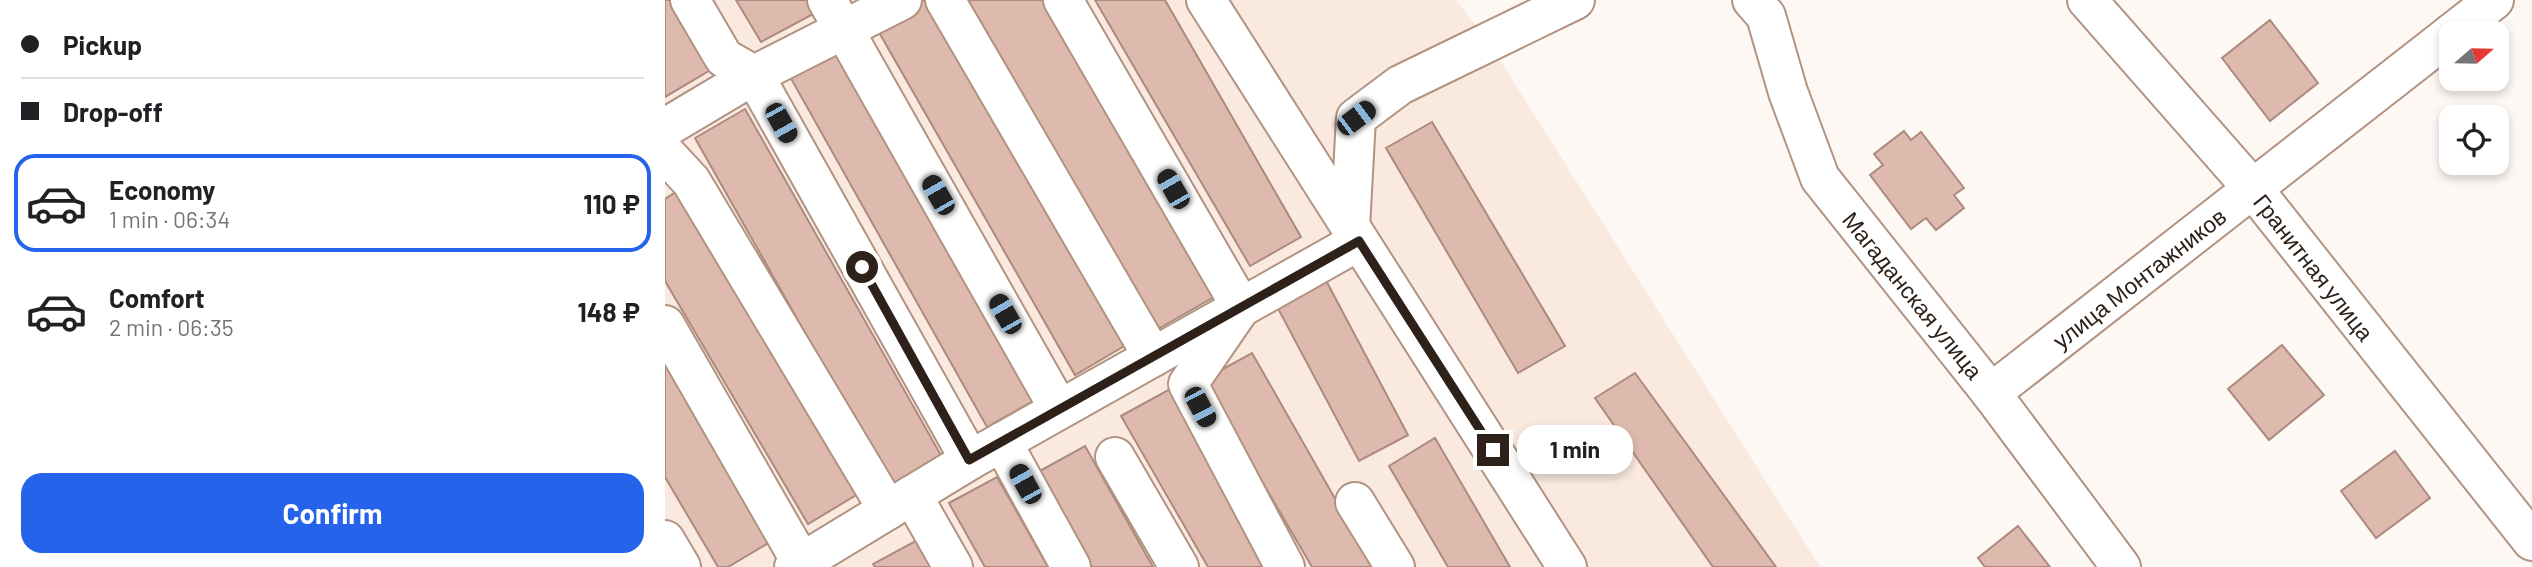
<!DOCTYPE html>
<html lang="en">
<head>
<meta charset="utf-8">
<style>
  body { margin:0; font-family:Barlow,sans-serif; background:#f6f6f6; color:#202124; height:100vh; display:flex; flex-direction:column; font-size:26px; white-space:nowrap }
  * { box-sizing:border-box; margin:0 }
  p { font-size:23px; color:#757577 }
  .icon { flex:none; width:38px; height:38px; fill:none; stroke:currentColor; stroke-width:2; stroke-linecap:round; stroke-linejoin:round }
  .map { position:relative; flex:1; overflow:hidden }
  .panel { display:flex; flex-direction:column; background:#fff; width:665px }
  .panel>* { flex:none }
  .guide { display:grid; align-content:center; height:154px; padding:0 21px; background:#fff }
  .needle { width:46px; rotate:70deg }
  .buttons { position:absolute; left:1774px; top:21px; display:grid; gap:14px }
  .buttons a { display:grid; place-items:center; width:70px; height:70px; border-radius:14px; background:#fff; box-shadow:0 4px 10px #0003; font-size:35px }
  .end { position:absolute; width:32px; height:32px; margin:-16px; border:9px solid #2d2119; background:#fff; box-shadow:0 0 0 4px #fff }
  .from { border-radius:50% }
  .bubble { position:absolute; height:49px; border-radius:21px; background:#fff; box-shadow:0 4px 10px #0003; font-size:23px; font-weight:700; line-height:49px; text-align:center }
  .car { position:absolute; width:21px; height:42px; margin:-21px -10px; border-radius:9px; box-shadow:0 0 5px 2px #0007; background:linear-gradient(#222 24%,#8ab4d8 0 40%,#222 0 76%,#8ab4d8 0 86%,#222 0) }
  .guide b { display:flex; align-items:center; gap:24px; height:66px; font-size:26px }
  .guide b+b { border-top:2px solid #e0e0e0 }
  .guide i { width:18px; height:18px; background:#202124 }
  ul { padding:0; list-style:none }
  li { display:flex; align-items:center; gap:21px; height:98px; margin:0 14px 10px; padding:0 7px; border:4px solid transparent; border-radius:21px }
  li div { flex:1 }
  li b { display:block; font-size:26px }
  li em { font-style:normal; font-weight:700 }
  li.selected { border-color:#2563eb }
  li>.icon { width:63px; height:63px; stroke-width:1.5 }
  .action { display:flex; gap:14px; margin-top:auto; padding:14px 21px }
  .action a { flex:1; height:80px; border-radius:21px; background:#2563eb; color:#fff; font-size:28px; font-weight:700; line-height:80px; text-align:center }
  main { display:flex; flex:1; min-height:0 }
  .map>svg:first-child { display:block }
</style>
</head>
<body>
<main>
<section class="panel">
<div class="guide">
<b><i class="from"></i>Pickup</b>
<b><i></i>Drop-off</b>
</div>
<ul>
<li class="selected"><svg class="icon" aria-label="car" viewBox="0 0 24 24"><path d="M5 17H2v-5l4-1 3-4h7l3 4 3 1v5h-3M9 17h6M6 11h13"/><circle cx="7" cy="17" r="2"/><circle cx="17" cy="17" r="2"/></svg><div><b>Economy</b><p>1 min · 06:34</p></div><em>110 ₽</em></li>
<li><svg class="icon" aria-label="car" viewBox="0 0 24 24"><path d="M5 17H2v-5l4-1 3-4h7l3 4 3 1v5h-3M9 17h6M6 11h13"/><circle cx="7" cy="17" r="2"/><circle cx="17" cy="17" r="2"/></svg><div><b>Comfort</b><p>2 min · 06:35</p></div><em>148 ₽</em></li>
</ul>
<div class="action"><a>Confirm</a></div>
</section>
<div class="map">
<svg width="1867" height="567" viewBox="0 0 1867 567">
  <rect width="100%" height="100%" fill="#fef8f4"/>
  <!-- built -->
  <path fill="#f9e9df" d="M0 0H791L822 40 1155 567H0Z"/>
  <!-- building -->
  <g fill="#ddbaad" stroke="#ac8a7e" stroke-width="2">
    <path d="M0 0H14L54 65 0 97Z"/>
    <path d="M71 0H142L150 13 96 42Z"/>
    <path d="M258 0H264L461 345 410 375 211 27Z"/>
    <path d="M303 0H378L549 297 493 329Z"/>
    <path d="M430 0H500L636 237 585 266Z"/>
    <path d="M1605 20 1653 83 1605 121 1557 58Z"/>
    <path d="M174 47 372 399 322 427 124 75Z"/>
    <path d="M80 109 277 457 226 485 30 138Z"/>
    <path d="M767 122 900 346 853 373 721 148Z"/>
    <path d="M1239 131 1246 140 1256 132 1299 188 1289 195 1299 208 1271 230 1261 218 1246 229 1205 175 1218 165 1209 154Z"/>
    <path d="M14 190 193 494 143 524 0 281V199Z"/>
    <path d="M657 273 743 435 694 461 608 299Z"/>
    <path d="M1617 345 1659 395 1604 440 1563 389Z"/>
    <path d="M587 353 709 567H647L538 380Z"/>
    <path d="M0 364 105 542 63 567H53L0 477Z"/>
    <path d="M970 373 1111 567H1048L930 398Z"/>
    <path d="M505 389 606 567H543L456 416Z"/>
    <path d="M770 438 845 567H783L724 466Z"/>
    <path d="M420 446 488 567H427L373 472Z"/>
    <path d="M1730 451 1765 498 1711 538 1676 491Z"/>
    <path d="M332 477 383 567H320L284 503Z"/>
    <path d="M1353 526 1385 567H1320L1313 558Z"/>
    <path d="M258 537 275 567H210L208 564Z"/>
  </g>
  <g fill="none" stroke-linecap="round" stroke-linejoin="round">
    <defs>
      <g id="minor">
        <path d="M25 0 59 58 89 75 305 460 694 241"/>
        <path d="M162 0 394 409"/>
        <path d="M280 0 488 357"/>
        <path d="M398 0 576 307 523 384 620 567"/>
        <path d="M541 0 902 567"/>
        <path d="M1087 0 1101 16 1123 92 1155 178 1326 393 1456 567"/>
        <path d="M1422 0 1589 190 1867 541"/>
        <path d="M1787 33 1829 0"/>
        <path d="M0 128 89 75 237 0"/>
        <path d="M0 153 26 181 223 510"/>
        <path d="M685 227 691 118 735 85 910 0"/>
        <path d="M0 325 139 567"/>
        <path d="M1326 393 1787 33"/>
        <path d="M337 442 406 567"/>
        <path d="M450 457 514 567"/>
        <path d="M247 495 288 567"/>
        <path d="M690 502 730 567"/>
        <path d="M0 540 16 567"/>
        <path d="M129 567 305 460"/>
      </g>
    </defs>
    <!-- minor casing -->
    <use href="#minor" stroke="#b19381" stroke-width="42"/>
    <!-- minor -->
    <use href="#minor" stroke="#fff" stroke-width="38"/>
  </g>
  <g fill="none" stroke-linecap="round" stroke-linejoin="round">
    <!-- route -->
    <path stroke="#2d2119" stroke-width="9" d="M197 267 304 460 694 241 828 450"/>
  </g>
  <g text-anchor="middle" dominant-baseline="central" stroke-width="6" stroke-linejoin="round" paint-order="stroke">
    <!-- street labels -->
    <g font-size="23" fill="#2d2119" stroke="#fff">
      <text transform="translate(1649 267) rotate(52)">Гранитная улица</text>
      <text transform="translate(1474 278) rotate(-38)">улица Монтажников</text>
      <text transform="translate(1248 295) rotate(51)">Магаданская улица</text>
    </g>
  </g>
</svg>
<div class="buttons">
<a><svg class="needle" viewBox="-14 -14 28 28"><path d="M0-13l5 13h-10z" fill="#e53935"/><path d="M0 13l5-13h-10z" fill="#757577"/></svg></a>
<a><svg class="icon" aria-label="locate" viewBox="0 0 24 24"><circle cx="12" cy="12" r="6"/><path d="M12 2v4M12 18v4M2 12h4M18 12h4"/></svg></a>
</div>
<i class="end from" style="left:197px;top:267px"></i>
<i class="end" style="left:828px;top:450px"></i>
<div class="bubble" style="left:852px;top:425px;width:116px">1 min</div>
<i class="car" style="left:691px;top:118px;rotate:53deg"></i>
<i class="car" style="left:116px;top:123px;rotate:151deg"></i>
<i class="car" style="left:508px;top:189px;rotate:330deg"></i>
<i class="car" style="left:273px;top:195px;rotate:330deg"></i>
<i class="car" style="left:340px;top:314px;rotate:330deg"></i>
<i class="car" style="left:535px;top:407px;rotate:152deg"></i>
<i class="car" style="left:360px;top:484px;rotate:331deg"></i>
</div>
</main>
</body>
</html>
